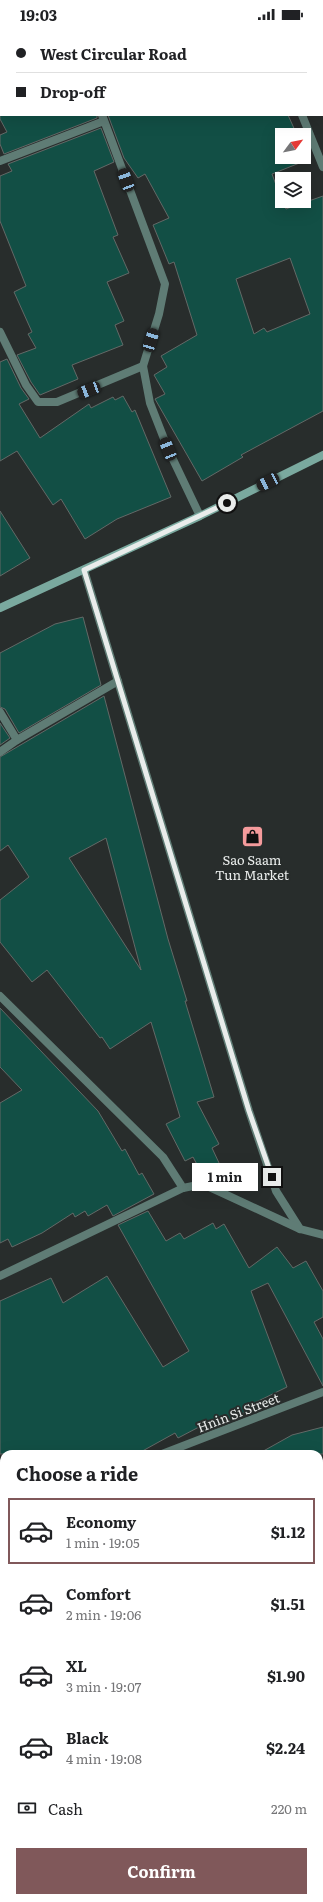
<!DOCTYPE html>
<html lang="en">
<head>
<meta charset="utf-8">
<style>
  body { margin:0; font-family:Literata,serif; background:#f2f2f2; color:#202124; height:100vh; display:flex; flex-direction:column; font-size:15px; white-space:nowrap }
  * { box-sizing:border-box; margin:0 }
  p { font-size:13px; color:#757577 }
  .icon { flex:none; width:22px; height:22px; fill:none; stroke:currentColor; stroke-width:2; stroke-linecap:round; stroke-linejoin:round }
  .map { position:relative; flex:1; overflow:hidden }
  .drawer { position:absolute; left:0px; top:1422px; width:323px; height:452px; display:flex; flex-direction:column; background:#fff; border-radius:12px 12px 0 0; box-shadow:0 4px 16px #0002 }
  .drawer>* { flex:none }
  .banner { position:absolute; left:0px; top:0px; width:323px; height:88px; box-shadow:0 4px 16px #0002; display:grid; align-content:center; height:88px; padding:0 16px; background:#fff }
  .needle { width:26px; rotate:58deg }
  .fabs { position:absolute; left:275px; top:100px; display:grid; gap:8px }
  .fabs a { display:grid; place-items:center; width:36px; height:36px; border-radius:0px; background:#fff; box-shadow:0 4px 16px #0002; font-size:20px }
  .end { position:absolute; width:18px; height:18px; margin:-9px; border:5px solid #e9eceb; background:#111; box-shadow:0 0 0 2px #111 }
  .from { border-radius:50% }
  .bubble { position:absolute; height:28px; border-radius:0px; background:#fff; box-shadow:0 4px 16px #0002; font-size:13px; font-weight:700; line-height:28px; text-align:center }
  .car { position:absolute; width:12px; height:24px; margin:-12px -6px; border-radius:5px; box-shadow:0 0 3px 1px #0007; background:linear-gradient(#222 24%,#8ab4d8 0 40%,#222 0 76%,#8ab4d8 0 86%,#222 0) }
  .banner b { display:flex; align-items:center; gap:14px; height:38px; font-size:15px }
  .banner b+b { border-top:1px solid #e0e0e0 }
  .banner i { width:10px; height:10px; background:#202124 }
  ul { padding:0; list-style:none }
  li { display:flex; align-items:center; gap:12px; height:66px; margin:0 8px 6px; padding:0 8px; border:2px solid transparent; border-radius:0px }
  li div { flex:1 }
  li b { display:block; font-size:15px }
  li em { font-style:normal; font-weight:700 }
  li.selected { border-color:#80585a }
  li>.icon { width:36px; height:36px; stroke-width:1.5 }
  h2 { padding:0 16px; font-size:18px; line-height:48px }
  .pay { display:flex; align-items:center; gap:10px; height:44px; padding:0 16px; font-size:15px }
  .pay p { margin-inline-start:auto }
  .primary-button { display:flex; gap:8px; margin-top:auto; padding:8px 16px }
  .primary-button a { flex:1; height:46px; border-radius:0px; background:#80585a; color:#fff; font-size:16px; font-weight:700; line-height:46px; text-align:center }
  .status { display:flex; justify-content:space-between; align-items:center; height:28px; padding:0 20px; background:#fff; direction:ltr }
  .status svg { height:11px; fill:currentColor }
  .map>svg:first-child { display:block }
</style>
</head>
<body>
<div class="status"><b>19:03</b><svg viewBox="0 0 49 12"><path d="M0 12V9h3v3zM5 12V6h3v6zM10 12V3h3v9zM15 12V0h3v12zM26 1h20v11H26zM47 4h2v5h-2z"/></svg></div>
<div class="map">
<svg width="323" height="1874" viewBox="0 0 323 1874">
  <rect width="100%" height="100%" fill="#282d2c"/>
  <!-- building -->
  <g fill="#124f45" stroke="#636967" fill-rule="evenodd">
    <path d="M0 87H97V90L4 126 0 116V107L7 104 0 91Z"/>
    <path d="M108 87H288L297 107H282V129H304V124L307 132 272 146 282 173 286 181 323 168V383L241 427 243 429 202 453 155 371 165 366 154 347 167 339 161 328 197 307 174 234 169 236 153 197 169 190 145 146 138 150 124 130ZM290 230 310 286 267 304 264 300 254 306 236 251Z"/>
    <path d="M101 100 114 134 94 143 118 207 113 209 129 245 107 254 124 293 115 297 123 317 72 337 78 351 40 367 31 354 17 327 36 320 28 306 32 304 14 264 26 258 0 193V148L12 143 8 136Z"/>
    <path d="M7 331 21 360 29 371 19 376 40 410 89 376 91 380 113 369 115 372 123 368 132 384 135 382 171 469 117 491 85 511 61 471 53 477 17 423 0 433V334Z"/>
    <path d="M0 483 30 530 0 548Z"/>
    <path d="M83 589 101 657 19 705 5 681 0 679V625L55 596Z"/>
    <path d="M104 668 168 911 187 973H185L214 1069 197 1074 219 1116 212 1120 220 1137 202 1146 193 1129 185 1133 166 1096 180 1089 151 994 110 1021 102 1009 100 1010 47 942 32 954 0 914V872L29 849 8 817 0 823V729ZM106 810 141 942 69 830Z"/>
    <path d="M0 695 10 710 0 717Z"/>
    <path d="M0 980 98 1083 122 1123 125 1121 139 1147 142 1145 154 1166 113 1188 107 1177 88 1188 85 1183 75 1189 73 1185 42 1205 12 1219 8 1211 0 1215V1075L22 1062 0 1039Z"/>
    <path d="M148 1183 166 1213 180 1205 184 1211 213 1195 216 1201 224 1196 249 1240 277 1219 293 1240 306 1233 323 1263V1289L314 1294 323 1311V1358L268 1255 251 1263 287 1359 250 1377 252 1380 223 1397 202 1405 199 1399 178 1410 175 1405 137 1426H0V1273L51 1250 63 1275 107 1248 163 1339 189 1323 118 1197Z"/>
    <path d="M323 1399V1426H258L292 1407Z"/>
  </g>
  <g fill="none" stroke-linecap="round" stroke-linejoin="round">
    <!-- street -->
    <g stroke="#5f7c75" stroke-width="8">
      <path d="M65 0V1"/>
      <path d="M269 0V1"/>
      <path d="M102 87 165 256 159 286 143 338"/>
      <path d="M302 87 323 139"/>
      <path d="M0 133 104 93"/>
      <path d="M0 304 26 357 38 374H57L143 338 150 375 168 421 200 488"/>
      <path d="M84 542 249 1083 276 1163 300 1201 323 1207"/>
      <path d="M0 684 17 712"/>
      <path d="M0 724 17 712 118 653"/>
      <path d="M0 968 163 1129 183 1160 203 1156 300 1201"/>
      <path d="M0 1248 183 1160"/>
      <path d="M162 1426 323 1364"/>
      <path d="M0 1488 4 1487"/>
      <path d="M319 1676 323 1674"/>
      <path d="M0 1790 4 1789"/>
    </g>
    <!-- secondary -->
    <path stroke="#7aa99f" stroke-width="8" d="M0 580 200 488 323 427"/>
  </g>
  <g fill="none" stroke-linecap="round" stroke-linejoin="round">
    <!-- route -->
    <path stroke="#e9eceb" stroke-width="5" d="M227 475 84 542 249 1083 272 1149"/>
  </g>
  <!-- icons -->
  <defs>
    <symbol id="shop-square" viewBox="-11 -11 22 22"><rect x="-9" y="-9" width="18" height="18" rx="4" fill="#f59b9c" stroke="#282d2c"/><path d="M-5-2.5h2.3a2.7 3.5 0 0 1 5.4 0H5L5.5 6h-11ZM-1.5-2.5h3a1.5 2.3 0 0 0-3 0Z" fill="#111"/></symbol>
  </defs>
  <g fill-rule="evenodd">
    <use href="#shop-square" x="240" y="796" width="25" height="25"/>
  </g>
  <g text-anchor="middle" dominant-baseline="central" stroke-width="4" stroke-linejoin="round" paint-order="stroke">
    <!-- poi labels -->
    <g font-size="13" fill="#e9eceb" stroke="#282d2c">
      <text x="252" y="831">Sao Saam<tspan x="252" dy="15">Tun Market</tspan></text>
    </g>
    <!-- street labels -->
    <g font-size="13" fill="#e9eceb" stroke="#282d2c">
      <text transform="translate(238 1384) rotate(-21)">Hnin Si Street</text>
    </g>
  </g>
</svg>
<div class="fabs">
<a><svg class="needle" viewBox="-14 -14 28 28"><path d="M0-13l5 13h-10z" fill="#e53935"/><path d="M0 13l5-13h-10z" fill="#757577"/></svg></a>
<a><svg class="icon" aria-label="layers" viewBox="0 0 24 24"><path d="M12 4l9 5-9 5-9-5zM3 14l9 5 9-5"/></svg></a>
</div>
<i class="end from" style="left:227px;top:475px"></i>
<i class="end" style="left:272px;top:1149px"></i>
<div class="bubble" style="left:192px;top:1135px;width:66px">1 min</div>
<i class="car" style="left:126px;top:152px;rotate:340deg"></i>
<i class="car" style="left:151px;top:312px;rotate:17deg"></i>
<i class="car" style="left:89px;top:362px;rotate:249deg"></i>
<i class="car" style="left:168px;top:421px;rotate:338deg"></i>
<i class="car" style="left:268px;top:454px;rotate:244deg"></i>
<div class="banner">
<b><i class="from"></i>West Circular Road</b>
<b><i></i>Drop-off</b>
</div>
<section class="drawer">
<h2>Choose a ride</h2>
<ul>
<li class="selected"><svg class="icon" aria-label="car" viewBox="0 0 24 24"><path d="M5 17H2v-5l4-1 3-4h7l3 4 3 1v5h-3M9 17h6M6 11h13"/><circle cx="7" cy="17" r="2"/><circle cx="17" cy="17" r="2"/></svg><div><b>Economy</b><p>1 min · 19:05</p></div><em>$1.12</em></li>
<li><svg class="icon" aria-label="car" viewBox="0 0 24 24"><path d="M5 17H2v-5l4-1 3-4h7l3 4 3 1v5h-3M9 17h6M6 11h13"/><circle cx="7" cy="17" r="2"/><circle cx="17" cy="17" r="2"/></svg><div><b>Comfort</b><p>2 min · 19:06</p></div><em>$1.51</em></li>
<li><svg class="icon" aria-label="car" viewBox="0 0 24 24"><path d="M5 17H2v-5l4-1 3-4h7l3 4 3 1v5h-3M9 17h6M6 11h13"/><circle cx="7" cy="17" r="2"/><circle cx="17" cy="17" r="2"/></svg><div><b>XL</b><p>3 min · 19:07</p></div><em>$1.90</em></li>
<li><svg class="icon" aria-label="car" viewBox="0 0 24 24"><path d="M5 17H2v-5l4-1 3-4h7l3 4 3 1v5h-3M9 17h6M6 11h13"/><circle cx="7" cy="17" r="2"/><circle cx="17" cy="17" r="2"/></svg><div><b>Black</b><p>4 min · 19:08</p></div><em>$2.24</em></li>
</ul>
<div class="pay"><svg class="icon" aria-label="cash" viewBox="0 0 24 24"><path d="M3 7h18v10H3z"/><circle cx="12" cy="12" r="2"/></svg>Cash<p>220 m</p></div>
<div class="primary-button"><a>Confirm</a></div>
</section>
</div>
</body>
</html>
